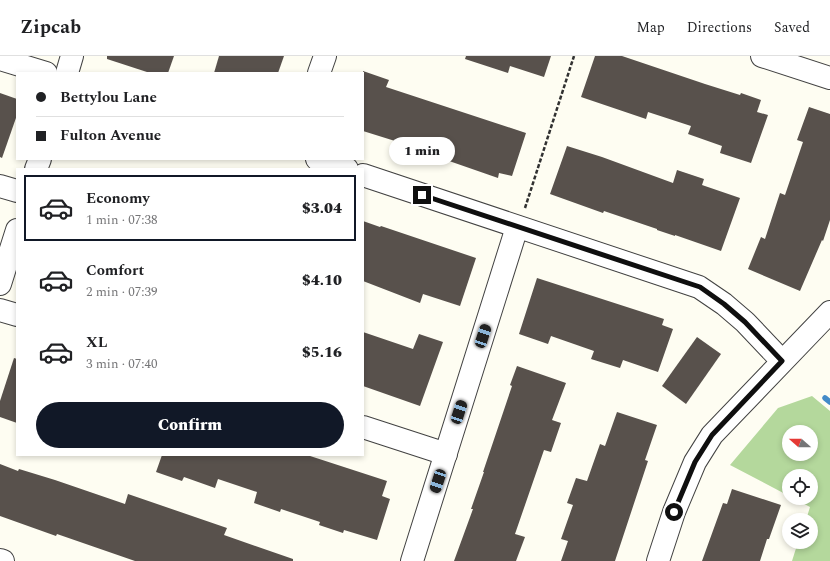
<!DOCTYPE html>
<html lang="en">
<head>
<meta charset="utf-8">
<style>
  body { margin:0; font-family:Spectral,serif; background:#f6f6f6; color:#202124; height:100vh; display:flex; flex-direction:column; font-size:15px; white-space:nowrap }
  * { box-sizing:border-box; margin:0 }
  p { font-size:13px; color:#757577 }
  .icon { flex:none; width:22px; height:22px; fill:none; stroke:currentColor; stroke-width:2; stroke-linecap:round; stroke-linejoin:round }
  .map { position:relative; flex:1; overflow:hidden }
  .details { position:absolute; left:16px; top:112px; width:348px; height:288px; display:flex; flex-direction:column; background:#fff; border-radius:0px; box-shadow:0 2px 6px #0003 }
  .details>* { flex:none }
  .guide { position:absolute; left:16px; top:16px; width:348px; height:88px; border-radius:0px; box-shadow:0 2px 6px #0003; display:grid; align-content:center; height:88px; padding:0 20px; background:#fff }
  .needle { width:26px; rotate:291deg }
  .fabs { position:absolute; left:782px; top:369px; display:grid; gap:8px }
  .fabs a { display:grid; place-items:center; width:36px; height:36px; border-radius:50%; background:#fff; box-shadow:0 2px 6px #0003; font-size:20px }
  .end { position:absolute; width:18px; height:18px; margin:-9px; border:5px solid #0f0f0f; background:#fff; box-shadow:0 0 0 2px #fff }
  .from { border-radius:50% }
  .bubble { position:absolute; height:28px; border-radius:14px; background:#fff; box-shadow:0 2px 6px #0003; font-size:13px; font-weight:800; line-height:28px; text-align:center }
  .car { position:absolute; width:12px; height:24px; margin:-12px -6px; border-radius:5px; box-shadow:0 0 3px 1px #0007; background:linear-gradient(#222 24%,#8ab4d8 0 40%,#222 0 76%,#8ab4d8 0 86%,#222 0) }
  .guide b { display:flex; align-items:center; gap:14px; height:38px; font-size:15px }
  .guide b+b { border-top:1px solid #e0e0e0 }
  .guide i { width:10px; height:10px; background:#202124 }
  ul { padding:7px 0 0; list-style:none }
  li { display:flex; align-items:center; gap:12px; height:66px; margin:0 8px 6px; padding:0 12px; border:2px solid transparent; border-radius:0px }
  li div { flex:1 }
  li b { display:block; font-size:15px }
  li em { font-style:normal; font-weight:800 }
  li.selected { border-color:#111827 }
  li>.icon { width:36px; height:36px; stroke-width:1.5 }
  .primary-button { display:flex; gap:8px; margin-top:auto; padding:8px 20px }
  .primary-button a { flex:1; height:46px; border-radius:24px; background:#111827; color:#fff; font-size:16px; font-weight:800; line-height:46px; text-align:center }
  header { display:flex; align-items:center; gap:24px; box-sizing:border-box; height:56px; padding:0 20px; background:#fff; border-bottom:1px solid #e0e0e0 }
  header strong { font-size:19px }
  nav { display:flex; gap:22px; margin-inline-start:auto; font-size:14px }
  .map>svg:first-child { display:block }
</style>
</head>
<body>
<header>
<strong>Zipcab</strong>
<nav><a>Map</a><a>Directions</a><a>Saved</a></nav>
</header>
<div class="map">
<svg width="830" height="505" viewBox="0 0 830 505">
  <rect width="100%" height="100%" fill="#fefdf2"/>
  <!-- forest -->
  <path fill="#b4d89c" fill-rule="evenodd" d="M812 340 830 355V505H792L798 486H811V464H806L810 451 793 442H811V420H789V440L730 409 778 352ZM789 376H811V398H789Z"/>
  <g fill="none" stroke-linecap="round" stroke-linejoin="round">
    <!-- stream -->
    <path stroke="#438bc8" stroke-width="5.5" d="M825 342 830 346"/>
  </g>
  <!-- building -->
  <g fill="#58514c">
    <path d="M107 0H174L168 17H150L107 3Z"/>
    <path d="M219 0H284L278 17H214Z"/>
    <path d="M466 0H551L544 21 510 10 508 17 465 3Z"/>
    <path d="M595 0H622L705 28 740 39 741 37 761 44 757 56 768 59 751 107 720 97 722 90 688 78 691 70 648 56 646 63 581 41Z"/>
    <path d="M363 15 389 24 386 31 526 77 512 120 499 117 498 122 429 98 428 100 410 94 411 90 363 75Z"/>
    <path d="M0 37 17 43V59L2 102 0 101Z"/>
    <path d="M809 51 830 58V164L823 185 822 184 800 235 748 213 761 181 765 183 780 137 785 139 803 86 797 84Z"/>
    <path d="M567 90 602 101 673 127 677 114 704 123 702 129 740 142 721 195 675 179V180L657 174V173L604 155 603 157 550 138Z"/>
    <path d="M363 165 380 171 381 170 476 202 460 250 423 238 420 247 363 225Z"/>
    <path d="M537 222 664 263 662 269 673 273 658 316 623 304 620 312 591 303 594 295 551 280 548 288 519 278Z"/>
    <path d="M363 276 413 293 419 278 443 286 420 350 363 330Z"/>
    <path d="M697 281 721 298 686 348 662 330Z"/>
    <path d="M14 302 17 303V367L0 361V345Z"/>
    <path d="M517 310 566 327 552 364 561 367 551 396 544 394 515 478 525 481 516 505H454L473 453H471L484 416H483L512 330 510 329Z"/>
    <path d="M617 356 657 369 645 404 648 405 615 505H561L568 485 561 483 573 449 567 447 576 422 587 425 600 388 605 390Z"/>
    <path d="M162 399H307L387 425 382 440 390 443 377 484 344 474 343 477 319 469 320 466 281 453 280 456 254 447 257 436 218 423 215 432 184 421 182 425 156 416Z"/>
    <path d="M0 408 18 415 19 413 55 424 125 448 128 438 227 472 224 479 293 503V505H135L57 478 56 480 0 460Z"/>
    <path d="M732 433 781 449 769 483H767L760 505H702L723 447 727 448Z"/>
  </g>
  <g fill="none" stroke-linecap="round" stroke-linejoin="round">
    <defs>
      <g id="minor">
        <path d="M762 0 830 22"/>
        <path d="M0 3 46 17"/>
        <path d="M67 17 72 0"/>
        <path d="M319 17 325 0"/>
        <path d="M317 103 347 113"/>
        <path d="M36 113 40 103"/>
        <path d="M363 119 699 231 724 248 745 266 782 305"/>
        <path d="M0 130 17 135"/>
        <path d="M0 228 17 174"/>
        <path d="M0 254 17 259"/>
        <path d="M363 371 446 398"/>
        <path d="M0 504 3 505"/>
        <path d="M412 505 517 171"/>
        <path d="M658 505 674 456 695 406 712 379 830 256"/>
      </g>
    </defs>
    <!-- minor casing -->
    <use href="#minor" stroke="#424242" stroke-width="24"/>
    <!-- path -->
    <path stroke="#313131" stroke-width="2.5" stroke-dasharray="4 2" stroke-linecap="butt" d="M525 152 574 0"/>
    <!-- minor -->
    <use href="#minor" stroke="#fff" stroke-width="22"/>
  </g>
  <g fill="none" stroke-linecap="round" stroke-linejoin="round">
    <!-- route -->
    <path stroke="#0f0f0f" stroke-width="5" d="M422 139 700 231 724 248 745 266 782 305 712 379 695 406 674 456"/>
  </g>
</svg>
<div class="fabs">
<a><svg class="needle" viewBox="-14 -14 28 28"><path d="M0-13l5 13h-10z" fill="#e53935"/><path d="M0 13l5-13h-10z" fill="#757577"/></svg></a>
<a><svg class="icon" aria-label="locate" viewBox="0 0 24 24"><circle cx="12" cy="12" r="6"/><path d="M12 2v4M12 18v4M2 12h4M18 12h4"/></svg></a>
<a><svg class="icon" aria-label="layers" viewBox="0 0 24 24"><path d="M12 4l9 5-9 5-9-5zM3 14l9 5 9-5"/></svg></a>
</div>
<i class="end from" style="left:674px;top:456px"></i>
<i class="end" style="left:422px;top:139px"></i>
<div class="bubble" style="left:389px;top:81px;width:66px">1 min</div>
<i class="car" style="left:483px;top:280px;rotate:18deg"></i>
<i class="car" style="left:459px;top:356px;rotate:18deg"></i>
<i class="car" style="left:438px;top:425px;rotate:198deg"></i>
<div class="guide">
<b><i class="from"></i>Bettylou Lane</b>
<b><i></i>Fulton Avenue</b>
</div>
<section class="details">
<ul>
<li class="selected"><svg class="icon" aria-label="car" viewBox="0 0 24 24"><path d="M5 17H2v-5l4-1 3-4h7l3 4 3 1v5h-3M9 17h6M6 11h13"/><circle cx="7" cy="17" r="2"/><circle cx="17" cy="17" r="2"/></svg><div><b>Economy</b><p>1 min · 07:38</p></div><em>$3.04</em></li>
<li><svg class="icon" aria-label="car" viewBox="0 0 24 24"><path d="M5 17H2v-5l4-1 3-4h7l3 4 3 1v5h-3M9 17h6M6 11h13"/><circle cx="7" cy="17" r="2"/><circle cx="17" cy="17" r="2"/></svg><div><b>Comfort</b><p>2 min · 07:39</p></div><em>$4.10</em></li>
<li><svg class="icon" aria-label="car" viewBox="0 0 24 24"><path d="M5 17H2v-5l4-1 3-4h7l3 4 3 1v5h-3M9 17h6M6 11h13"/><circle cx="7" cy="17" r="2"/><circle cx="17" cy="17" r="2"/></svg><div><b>XL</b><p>3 min · 07:40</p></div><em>$5.16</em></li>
</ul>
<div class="primary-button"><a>Confirm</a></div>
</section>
</div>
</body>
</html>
